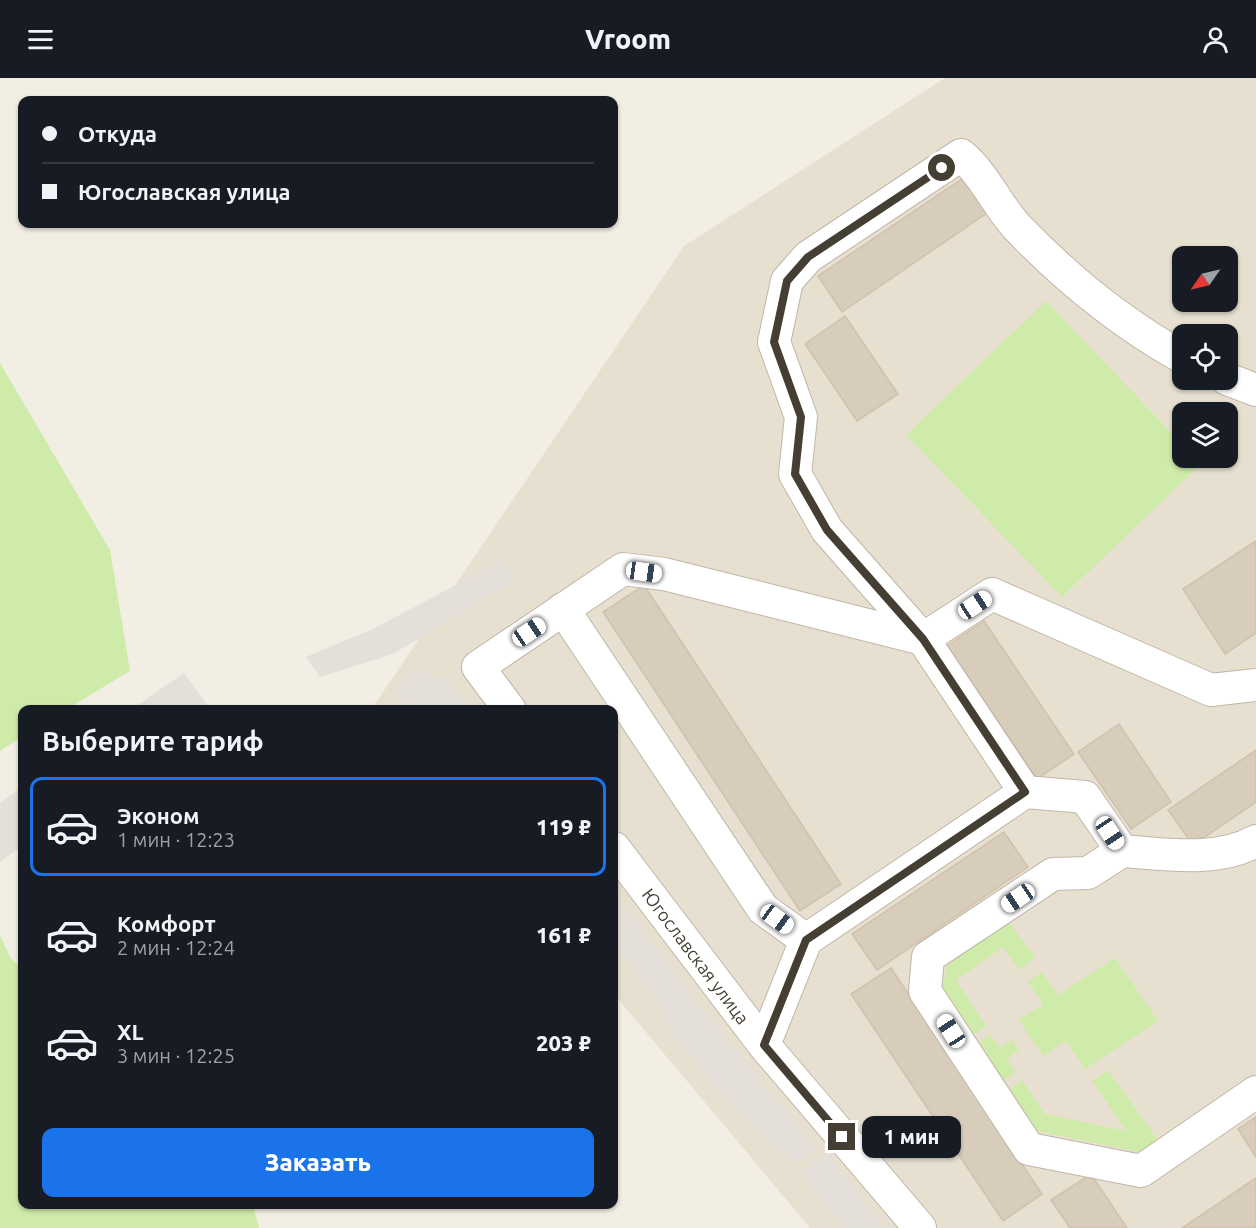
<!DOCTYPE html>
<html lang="ru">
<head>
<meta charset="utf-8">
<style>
  body { margin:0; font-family:Ubuntu,sans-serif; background:#20242c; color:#f1f3f6; height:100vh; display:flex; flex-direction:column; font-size:22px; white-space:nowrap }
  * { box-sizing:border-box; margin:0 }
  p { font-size:20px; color:#9ea1a6 }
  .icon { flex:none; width:33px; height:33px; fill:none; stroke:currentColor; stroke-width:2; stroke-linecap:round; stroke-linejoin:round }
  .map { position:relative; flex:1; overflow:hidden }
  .side { position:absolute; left:18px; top:627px; width:600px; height:504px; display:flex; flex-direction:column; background:#171b24; border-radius:12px; box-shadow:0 2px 4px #0004 }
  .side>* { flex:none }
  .top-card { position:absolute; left:18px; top:18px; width:600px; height:132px; border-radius:12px; box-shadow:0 2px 4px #0004; display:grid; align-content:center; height:132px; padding:0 24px; background:#171b24 }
  .needle { width:39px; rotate:236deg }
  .buttons { position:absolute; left:1172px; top:168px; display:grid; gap:12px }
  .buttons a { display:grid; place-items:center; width:66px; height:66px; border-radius:12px; background:#171b24; box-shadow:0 2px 4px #0004; font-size:30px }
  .end { position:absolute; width:27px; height:27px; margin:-14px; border:8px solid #453e33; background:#fff; box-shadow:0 0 0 3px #fff }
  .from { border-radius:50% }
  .bubble { position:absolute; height:42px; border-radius:12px; background:#171b24; box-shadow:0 2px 4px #0004; font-size:20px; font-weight:800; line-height:42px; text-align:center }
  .car { position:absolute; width:18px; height:36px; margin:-18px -9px; border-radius:8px; box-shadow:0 0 4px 2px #0007; background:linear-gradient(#fff 24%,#345 0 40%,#fff 0 76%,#345 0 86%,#fff 0) }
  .top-card b { display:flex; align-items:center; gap:21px; height:57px; font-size:22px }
  .top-card b+b { border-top:2px solid #363941 }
  .top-card i { width:15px; height:15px; background:#f1f3f6 }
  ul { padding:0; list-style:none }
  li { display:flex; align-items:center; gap:18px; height:99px; margin:0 12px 9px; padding:0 12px; border:3px solid transparent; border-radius:12px }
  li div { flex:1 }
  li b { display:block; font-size:22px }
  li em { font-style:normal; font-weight:800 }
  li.selected { border-color:#1a73e8 }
  li>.icon { width:54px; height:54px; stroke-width:1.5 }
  h2 { padding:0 24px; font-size:27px; line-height:72px }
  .primary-button { display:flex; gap:12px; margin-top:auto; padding:12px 24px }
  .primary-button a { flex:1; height:69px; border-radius:12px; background:#1a73e8; color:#fff; font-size:24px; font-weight:800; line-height:69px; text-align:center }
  header { display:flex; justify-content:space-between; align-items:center; height:78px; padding:0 24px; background:#171b24; font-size:27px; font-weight:800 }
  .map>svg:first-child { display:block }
</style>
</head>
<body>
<header><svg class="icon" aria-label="menu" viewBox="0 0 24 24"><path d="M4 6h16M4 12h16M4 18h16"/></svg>Vroom<svg class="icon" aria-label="person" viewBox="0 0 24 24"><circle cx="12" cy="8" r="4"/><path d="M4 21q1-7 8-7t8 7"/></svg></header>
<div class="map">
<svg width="1256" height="1150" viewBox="0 0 1256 1150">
  <rect width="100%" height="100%" fill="#f3eee4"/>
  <!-- residential -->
  <path fill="#e7e0d1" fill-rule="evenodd" d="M945 0H1256V1150H810L614 916V632H376L373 629 684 168ZM1182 178H1227V224H1182ZM1182 256H1227V302H1182ZM1182 334H1227V380H1182Z"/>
  <!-- industrial -->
  <g fill="#e5dfd9">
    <path d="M503 482 516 502 393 576 320 599 306 579 373 551Z"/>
    <path d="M413 592 447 602 473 631H408L394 614Z"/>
    <path d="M184 595 210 631H132Z"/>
    <path d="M22 709V768L0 784V725Z"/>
    <path d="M614 815 708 939 815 1069 798 1086 757 1055 673 959 656 921 614 864Z"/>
    <path d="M826 1072 883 1150H844L801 1096Z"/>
  </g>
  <!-- green -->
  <g fill="#cfeba9">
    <path d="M1046 223 1182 366V380H1195L1201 386 1062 519 906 357Z"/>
    <path d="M0 285 110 472 130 593 67 631 22 632V659L0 673Z"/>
    <path d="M1008 842 1035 880 1019 892 1003 869 956 902 986 948 970 959 942 915 947 884Z"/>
    <path d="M0 857 11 881 22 890V1126L253 1127 259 1150H0Z"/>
    <path d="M1115 880 1158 943 1085 991 1066 963 1043 978 1019 942 1043 926 1028 903 1042 894 1058 917Z"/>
    <path d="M990 957 1000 970 1012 962 1019 972 1007 981 1016 994 1002 1003 976 967Z"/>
    <path d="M1108 992 1158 1062 1139 1074 1033 1052 1008 1013 1022 1002 1045 1036 1126 1053 1092 1003Z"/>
  </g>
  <!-- building -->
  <g fill="#d8ccbb" stroke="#d1c1ab" stroke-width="1.5">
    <path d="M969 96 993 131 842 234 818 198Z"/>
    <path d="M845 238 898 316 857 343 805 266Z"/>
    <path d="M1256 463V555L1225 576 1183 511Z"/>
    <path d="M644 507 841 806 800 833 603 534Z"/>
    <path d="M984 543 1074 676 1037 701 947 568Z"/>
    <path d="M1119 646 1171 724 1131 751 1078 674Z"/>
    <path d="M1256 672V724L1193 767 1168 732Z"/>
    <path d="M1004 754 1028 789 877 892 852 856Z"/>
    <path d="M891 890 1042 1116 1003 1143 851 916Z"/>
    <path d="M1256 1039V1079L1238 1051Z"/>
    <path d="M1091 1096 1127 1150H1070L1051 1122Z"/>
    <path d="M1256 1100V1150H1182Z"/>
  </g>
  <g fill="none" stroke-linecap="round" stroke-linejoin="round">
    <defs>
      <g id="minor">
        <path d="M1182 279C1121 245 1065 199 1017 149 996 126 985 97 961 77L808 179 787 203 774 264 801 339 795 396 827 452 923 561 1025 714 1085 719 1122 773 1088 795 1053 796 928 879 925 913 1029 1071 1141 1093 1256 1014"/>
        <path d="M1227 301 1256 312"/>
        <path d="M563 531 763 831 806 862"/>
        <path d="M510 632 478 589 623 491 664 496 923 561 992 516 1211 612 1256 607"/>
        <path d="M614 770 764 967 920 1150"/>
        <path d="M1122 773C1165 776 1217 785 1256 763"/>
        <path d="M764 967 806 862 1025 714"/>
      </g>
    </defs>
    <!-- minor casing -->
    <use href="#minor" stroke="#bfb6a6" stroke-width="34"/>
    <!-- minor -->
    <use href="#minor" stroke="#fff" stroke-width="32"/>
  </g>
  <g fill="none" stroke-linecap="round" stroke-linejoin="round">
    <!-- route -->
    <path stroke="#453e33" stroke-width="8" d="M842 1059 764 967 806 862 1025 714 923 561 827 452 795 396 801 339 774 264 787 203 808 179 942 90"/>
  </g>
  <g text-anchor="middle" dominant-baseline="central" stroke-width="6" stroke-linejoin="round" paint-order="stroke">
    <!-- street labels -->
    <g font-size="18" fill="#453e33" stroke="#fff">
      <text transform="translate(696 878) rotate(53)">Югославская улица</text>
    </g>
  </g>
</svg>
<div class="buttons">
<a><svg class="needle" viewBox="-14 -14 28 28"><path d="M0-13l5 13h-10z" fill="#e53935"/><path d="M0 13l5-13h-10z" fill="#9ea1a6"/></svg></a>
<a><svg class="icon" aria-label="locate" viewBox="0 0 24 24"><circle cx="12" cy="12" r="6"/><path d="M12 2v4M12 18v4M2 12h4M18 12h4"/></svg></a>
<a><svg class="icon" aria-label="layers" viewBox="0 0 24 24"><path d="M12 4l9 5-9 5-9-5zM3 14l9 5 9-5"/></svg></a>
</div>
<i class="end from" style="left:942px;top:90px"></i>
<i class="end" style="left:842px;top:1059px"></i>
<div class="bubble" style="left:862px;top:1038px;width:99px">1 мин</div>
<i class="car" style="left:644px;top:494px;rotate:98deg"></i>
<i class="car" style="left:975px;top:527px;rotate:57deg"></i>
<i class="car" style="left:529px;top:554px;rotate:56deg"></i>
<i class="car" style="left:1110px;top:755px;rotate:146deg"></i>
<i class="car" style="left:1018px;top:820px;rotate:236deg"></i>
<i class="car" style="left:777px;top:841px;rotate:126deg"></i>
<i class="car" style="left:951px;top:953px;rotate:327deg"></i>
<div class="top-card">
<b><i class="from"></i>Откуда</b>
<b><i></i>Югославская улица</b>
</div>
<section class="side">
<h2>Выберите тариф</h2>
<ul>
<li class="selected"><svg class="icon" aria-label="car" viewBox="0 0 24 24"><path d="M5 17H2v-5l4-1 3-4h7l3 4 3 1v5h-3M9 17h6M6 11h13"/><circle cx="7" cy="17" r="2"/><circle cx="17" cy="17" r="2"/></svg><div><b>Эконом</b><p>1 мин · 12:23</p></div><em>119 ₽</em></li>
<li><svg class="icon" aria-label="car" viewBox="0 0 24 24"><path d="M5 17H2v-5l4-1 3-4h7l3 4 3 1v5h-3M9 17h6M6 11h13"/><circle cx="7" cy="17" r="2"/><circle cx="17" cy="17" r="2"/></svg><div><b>Комфорт</b><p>2 мин · 12:24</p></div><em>161 ₽</em></li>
<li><svg class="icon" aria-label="car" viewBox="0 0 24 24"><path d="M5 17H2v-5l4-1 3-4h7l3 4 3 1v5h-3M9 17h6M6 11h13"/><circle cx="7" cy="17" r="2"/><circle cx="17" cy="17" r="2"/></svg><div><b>XL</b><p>3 мин · 12:25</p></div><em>203 ₽</em></li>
</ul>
<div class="primary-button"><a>Заказать</a></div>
</section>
</div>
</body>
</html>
